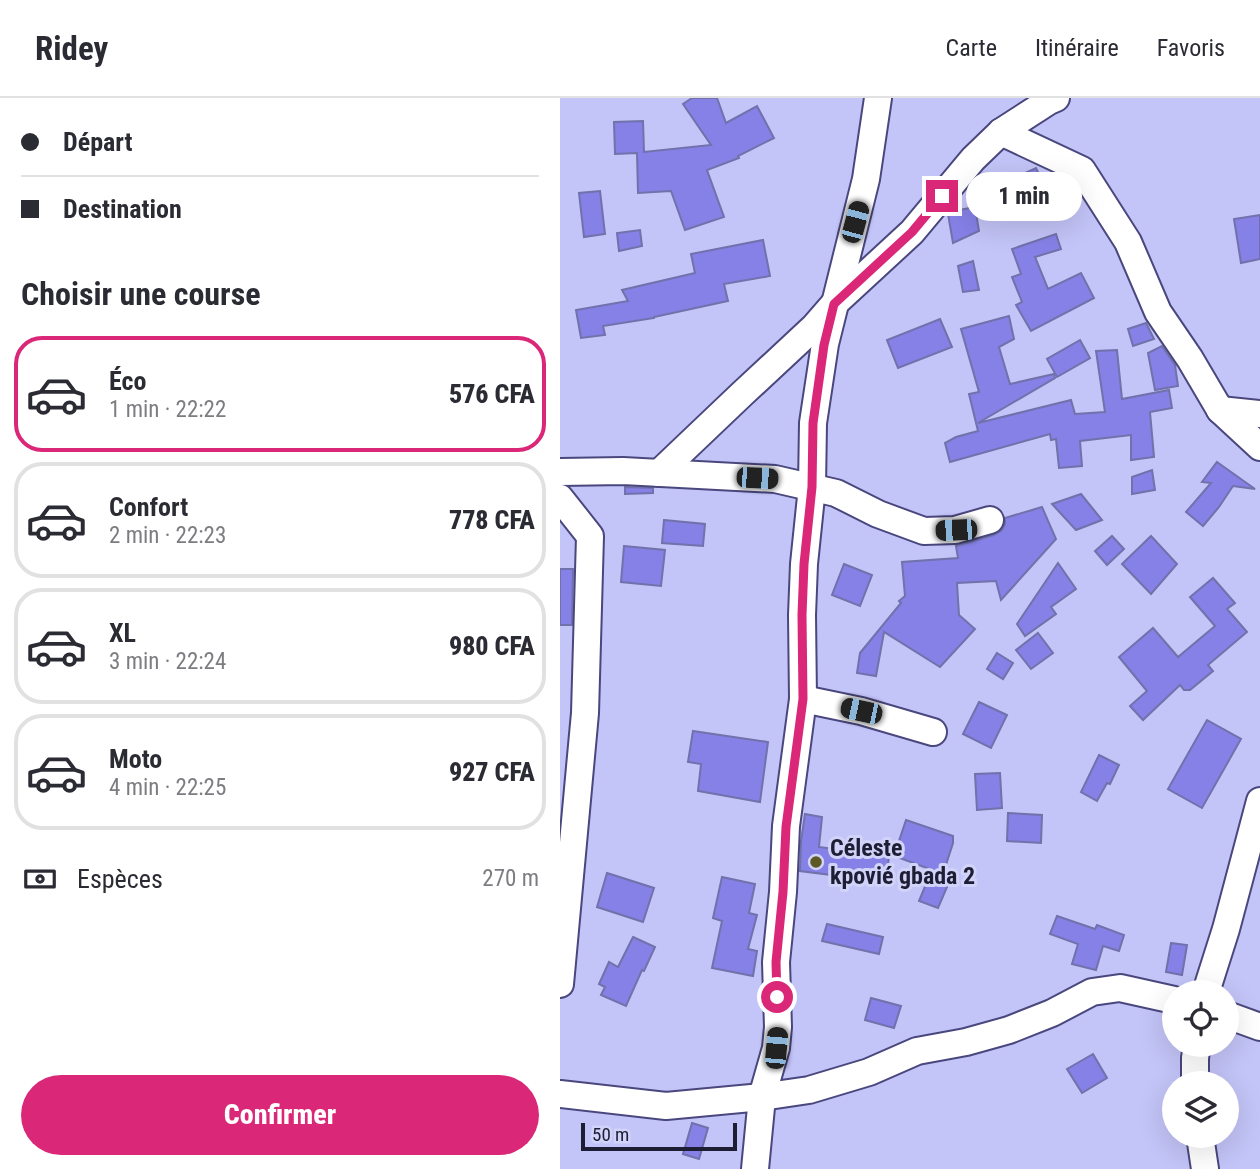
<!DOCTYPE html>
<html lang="fr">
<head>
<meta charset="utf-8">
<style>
  body { margin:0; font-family:"Roboto Condensed",sans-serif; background:#f7f7f7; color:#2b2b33; height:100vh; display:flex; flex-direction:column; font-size:26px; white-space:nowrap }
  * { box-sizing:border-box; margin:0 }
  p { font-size:23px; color:#7c7c81 }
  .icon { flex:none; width:38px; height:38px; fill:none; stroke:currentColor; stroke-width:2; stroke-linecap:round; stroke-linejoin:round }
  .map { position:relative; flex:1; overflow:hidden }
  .sheet { display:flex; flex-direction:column; background:#fff; width:560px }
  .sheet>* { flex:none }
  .hud { display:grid; align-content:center; height:154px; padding:0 21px; background:#fff }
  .controls { position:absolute; left:602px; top:882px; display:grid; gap:14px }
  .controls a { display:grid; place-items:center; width:77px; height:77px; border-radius:50%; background:#fff; box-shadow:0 7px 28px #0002; font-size:35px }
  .scale { position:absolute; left:21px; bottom:18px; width:156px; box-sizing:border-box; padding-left:7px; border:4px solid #1d1d34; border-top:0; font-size:19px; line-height:24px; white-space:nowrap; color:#1d1d34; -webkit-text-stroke:5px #d1d3f9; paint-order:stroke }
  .end { position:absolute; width:32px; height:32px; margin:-16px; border:9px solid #db2777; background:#fff; box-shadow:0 0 0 4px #fff }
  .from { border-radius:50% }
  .bubble { position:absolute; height:49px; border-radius:24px; background:#fff; box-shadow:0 7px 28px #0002; font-size:23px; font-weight:800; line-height:49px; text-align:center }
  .car { position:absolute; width:21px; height:42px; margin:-21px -10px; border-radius:9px; box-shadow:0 0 5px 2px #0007; background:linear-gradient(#222 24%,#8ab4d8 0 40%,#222 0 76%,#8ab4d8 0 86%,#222 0) }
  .hud b { display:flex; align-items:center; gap:24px; height:66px; font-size:26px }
  .hud b+b { border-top:2px solid #e1e1e2 }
  .hud i { width:18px; height:18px; background:#2b2b33 }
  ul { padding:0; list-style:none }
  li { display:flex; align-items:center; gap:21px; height:116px; margin:0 14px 10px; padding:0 7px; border:4px solid #e1e1e2; border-radius:28px }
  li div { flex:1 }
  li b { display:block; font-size:26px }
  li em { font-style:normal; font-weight:800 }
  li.active { border-color:#db2777 }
  li>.icon { width:63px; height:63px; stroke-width:1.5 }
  h2 { padding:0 21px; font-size:32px; line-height:84px }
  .pay { display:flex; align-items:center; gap:18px; height:77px; padding:0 21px; font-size:26px }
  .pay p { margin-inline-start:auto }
  .button { display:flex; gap:14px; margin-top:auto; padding:14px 21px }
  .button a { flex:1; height:80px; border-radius:42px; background:#db2777; color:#fff; font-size:28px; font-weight:800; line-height:80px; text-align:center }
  header { display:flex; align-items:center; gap:42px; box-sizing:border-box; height:98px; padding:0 35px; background:#fff; border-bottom:2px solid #e1e1e2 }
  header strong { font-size:33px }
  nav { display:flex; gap:38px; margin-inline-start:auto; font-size:24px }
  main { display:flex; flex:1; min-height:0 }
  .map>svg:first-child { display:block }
</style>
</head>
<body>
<header>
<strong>Ridey</strong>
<nav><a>Carte</a><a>Itinéraire</a><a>Favoris</a></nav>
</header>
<main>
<section class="sheet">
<div class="hud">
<b><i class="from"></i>Départ</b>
<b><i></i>Destination</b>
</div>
<h2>Choisir une course</h2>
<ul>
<li class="active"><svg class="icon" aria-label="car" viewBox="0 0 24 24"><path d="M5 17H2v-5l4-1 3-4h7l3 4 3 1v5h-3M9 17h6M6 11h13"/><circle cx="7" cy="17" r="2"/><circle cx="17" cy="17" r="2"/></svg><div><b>Éco</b><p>1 min · 22:22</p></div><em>576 CFA</em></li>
<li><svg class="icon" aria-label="car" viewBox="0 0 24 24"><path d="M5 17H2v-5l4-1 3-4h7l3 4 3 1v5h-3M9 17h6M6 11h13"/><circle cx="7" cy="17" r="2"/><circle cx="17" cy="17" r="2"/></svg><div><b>Confort</b><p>2 min · 22:23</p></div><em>778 CFA</em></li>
<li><svg class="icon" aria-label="car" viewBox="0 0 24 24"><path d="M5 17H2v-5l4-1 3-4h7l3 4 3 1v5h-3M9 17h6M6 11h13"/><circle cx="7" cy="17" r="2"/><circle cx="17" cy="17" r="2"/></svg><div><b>XL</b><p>3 min · 22:24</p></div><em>980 CFA</em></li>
<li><svg class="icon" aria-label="car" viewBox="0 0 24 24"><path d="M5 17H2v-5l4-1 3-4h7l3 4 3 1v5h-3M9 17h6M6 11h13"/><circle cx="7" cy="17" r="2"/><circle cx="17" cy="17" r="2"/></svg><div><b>Moto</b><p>4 min · 22:25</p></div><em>927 CFA</em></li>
</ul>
<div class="pay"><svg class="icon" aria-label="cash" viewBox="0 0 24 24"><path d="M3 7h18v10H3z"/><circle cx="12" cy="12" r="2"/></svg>Espèces<p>270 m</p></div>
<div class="button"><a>Confirmer</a></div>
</section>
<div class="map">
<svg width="700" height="1071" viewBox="0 0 700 1071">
  <rect width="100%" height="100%" fill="#c3c4f7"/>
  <!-- building -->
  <g fill="#8581e6" stroke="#7171ab" stroke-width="2">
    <path d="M132 0H157L166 25 197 8 214 40 178 58 179 60 147 72 164 119 125 132 111 93 78 95 77 55 55 56 54 24 83 23 84 54 151 47 123 6Z"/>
    <path d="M476 70 491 101 469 111 454 80Z"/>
    <path d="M40 93 45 136 24 139 19 95Z"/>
    <path d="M415 109 419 133 393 145 388 116 389 114Z"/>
    <path d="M700 117V161L681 165 674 121Z"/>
    <path d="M80 132 82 148 59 153 57 135Z"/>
    <path d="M496 136 501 151 475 159 488 191 521 175 534 200 471 233 456 207 462 204 452 179 461 176 452 151Z"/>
    <path d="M203 142 210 178 164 186 168 203 94 219V220L43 228 45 237 21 240 16 212 68 203 62 192 135 175 131 156Z"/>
    <path d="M413 163 419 192 403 194 398 168Z"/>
    <path d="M449 218 454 241 439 249 450 286 494 276 495 280 418 325 511 302 515 316 545 314 536 253 557 252 562 301 609 292 612 310 590 314 594 359 571 362V337L520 343 522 368 499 370 496 341 491 342 490 336 390 364 385 345 396 339 418 333 409 296 419 294 401 231Z"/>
    <path d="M380 221 392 249 338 270 327 242Z"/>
    <path d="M586 225 594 241 573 248 568 231Z"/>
    <path d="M520 242 530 260 497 279 487 261Z"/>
    <path d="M602 248 615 267 618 288 595 292 588 255Z"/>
    <path d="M657 364 695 391 673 388 659 409 643 428 626 414 651 385 642 384Z"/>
    <path d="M592 372 595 392 572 396V379Z"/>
    <path d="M65 389 93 390V395L65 396Z"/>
    <path d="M521 396 542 422 516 432 492 406Z"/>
    <path d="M482 409 496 441 441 502 436 483 397 485 399 517 415 531 380 569 324 534 316 578 297 575 300 555 341 505 339 503 345 498 342 464 398 460 396 448 434 437 442 432 445 426V420Z"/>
    <path d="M104 422 145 426 143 448 102 445Z"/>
    <path d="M552 438 564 451 547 467 535 453Z"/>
    <path d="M591 438 617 466 591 496 562 466Z"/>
    <path d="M64 448 105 452 101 488 61 484Z"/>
    <path d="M498 465 516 491 491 509 496 516 465 538 457 526Z"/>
    <path d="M284 466 312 477 300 508 272 497Z"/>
    <path d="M0 471H13L12 527H0Z"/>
    <path d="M653 480 675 505 667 511 687 534 648 567 653 573 630 592H624L620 587 583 622 570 608 587 593 559 559 593 530 618 559 655 528 630 499Z"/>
    <path d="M478 535 493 555 471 571 456 552Z"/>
    <path d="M437 555 453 565 443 581 427 571Z"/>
    <path d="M419 604 447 617 431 650 403 636Z"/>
    <path d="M647 622 681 641 642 710 608 691Z"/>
    <path d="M133 633 208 644 200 704 138 693 141 666 128 664Z"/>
    <path d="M539 657 559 667 550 686 547 685 537 703 521 694Z"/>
    <path d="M440 675 442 710 417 712 415 676Z"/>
    <path d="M448 715 482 717 481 745 447 743Z"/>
    <path d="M245 716 262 719 259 749 329 758 326 784 240 773 241 743Z"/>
    <path d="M346 722 393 738V745L383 776 334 758Z"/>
    <path d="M371 774 390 782 378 810 359 803Z"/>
    <path d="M47 775 94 790 83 824 37 809Z"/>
    <path d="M162 779 195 786 189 815 197 817 188 851 197 853 193 878 152 870 162 823 153 820Z"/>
    <path d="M497 818 535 831 537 827 564 837 559 853 543 848 536 872 512 866 518 846 490 836Z"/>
    <path d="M267 826 323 839 319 856 262 843Z"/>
    <path d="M73 839 95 849 84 873 82 872 66 908 41 897 45 889 39 886 49 864 58 869Z"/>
    <path d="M611 845 627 847 622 877 606 874Z"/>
    <path d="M311 900 341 908 334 930 305 922Z"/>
    <path d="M533 956 547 980 522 995 507 971Z"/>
    <path d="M132 1025 148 1030 139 1061 123 1056Z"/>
  </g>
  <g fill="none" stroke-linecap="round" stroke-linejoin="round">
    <defs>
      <g id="minor">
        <path d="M441 34 522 72 568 144 598 214 630 261 660 312 700 349"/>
        <path d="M660 312 700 316"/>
        <path d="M0 374 63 373 215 381 276 395 318 416 364 433 395 432 430 422"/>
        <path d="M99 375 182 296 254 229 274 206 352 134 413 61 441 34 489 3 496 0"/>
        <path d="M0 400 30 438 25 615 0 886"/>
        <path d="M243 601 301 613 373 634"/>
        <path d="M646 894 666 831 700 703"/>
        <path d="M667 917 700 929"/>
        <path d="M635 985V960L637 947"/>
        <path d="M0 996 106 1008 202 999 249 992 309 974 357 953 406 944 449 932 492 915 532 894 560 890 614 902"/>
        <path d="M640 1038 645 1071"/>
        <path d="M195 1071 202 999 216 950 218 929 216 864 223 794 226 728 243 601 242 517 244 466 252 389 253 325 265 246 306 81 318 0"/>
      </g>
    </defs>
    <!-- minor casing -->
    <use href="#minor" stroke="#49477d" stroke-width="30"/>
    <!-- minor -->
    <use href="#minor" stroke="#fff" stroke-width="26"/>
  </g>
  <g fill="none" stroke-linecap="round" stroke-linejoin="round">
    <!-- route -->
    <path stroke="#db2777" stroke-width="9" d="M217 899 216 864 223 794 226 729 243 601 242 517 244 466 252 389 253 325 264 247 274 206 352 134 382 98"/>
  </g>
  <!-- markers -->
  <circle fill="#5e5825" stroke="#d1d3f9" stroke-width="2.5" cx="256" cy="764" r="7"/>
  <g text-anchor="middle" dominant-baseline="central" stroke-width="6" stroke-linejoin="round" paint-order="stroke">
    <!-- poi labels -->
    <g font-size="24" font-weight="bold" fill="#1d1d34" stroke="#d1d3f9" text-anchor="start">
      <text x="270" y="750">Céleste<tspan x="270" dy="28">kpovié gbada 2</tspan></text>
    </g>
  </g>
</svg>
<div class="controls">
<a><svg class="icon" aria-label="locate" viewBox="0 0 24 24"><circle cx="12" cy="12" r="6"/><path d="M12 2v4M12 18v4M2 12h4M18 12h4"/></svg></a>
<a><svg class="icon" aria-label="layers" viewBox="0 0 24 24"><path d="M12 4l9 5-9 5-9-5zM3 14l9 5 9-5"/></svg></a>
</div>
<div class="scale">50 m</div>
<i class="end from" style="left:217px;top:899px"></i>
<i class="end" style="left:382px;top:98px"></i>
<div class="bubble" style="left:406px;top:74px;width:116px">1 min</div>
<i class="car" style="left:295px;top:124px;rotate:15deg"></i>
<i class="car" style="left:197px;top:380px;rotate:93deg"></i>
<i class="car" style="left:396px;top:432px;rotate:268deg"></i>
<i class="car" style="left:301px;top:613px;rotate:282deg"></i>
<i class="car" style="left:216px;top:950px;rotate:5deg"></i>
</div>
</main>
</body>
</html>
